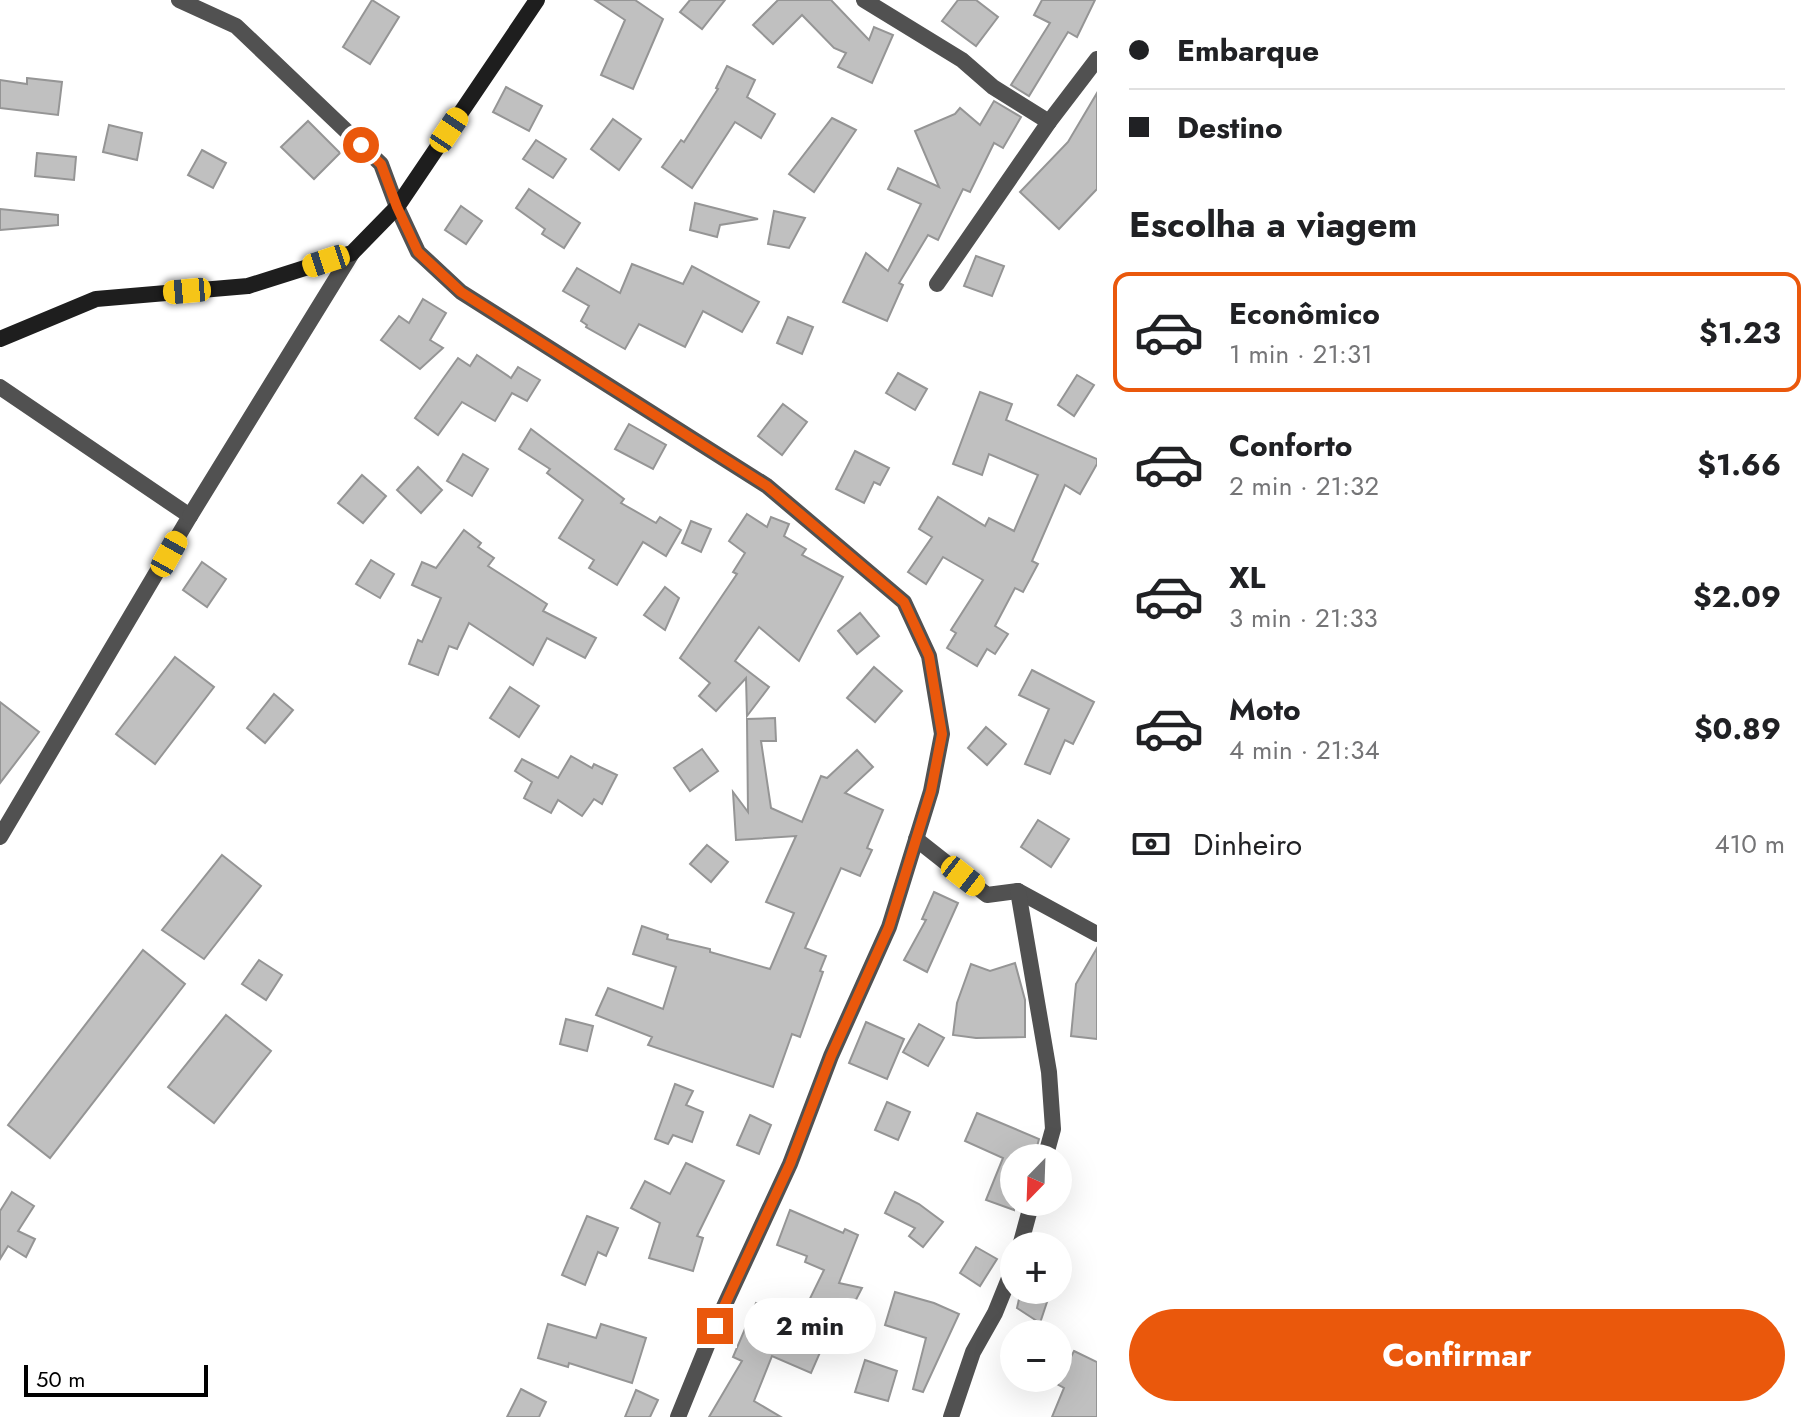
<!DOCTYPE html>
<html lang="pt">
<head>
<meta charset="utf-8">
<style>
  body { margin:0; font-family:Jost,sans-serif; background:#f6f6f6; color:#202124; height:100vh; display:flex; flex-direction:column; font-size:30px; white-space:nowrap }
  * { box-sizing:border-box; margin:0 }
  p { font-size:26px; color:#757577 }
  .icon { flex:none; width:44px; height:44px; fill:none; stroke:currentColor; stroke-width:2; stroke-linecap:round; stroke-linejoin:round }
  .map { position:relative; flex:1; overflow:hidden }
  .sheet { display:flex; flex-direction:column; background:#fff; width:720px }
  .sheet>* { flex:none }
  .top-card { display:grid; align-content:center; height:176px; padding:0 32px; background:#fff }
  .needle { width:52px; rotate:203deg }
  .tools { position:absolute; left:1000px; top:1144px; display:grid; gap:16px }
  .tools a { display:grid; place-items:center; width:72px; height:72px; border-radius:50%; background:#fff; box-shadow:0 8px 32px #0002; font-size:40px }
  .scale { position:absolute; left:24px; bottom:20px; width:184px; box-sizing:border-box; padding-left:8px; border:4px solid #000; border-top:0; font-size:22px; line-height:28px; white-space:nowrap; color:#000; -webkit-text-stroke:6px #fff; paint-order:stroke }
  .end { position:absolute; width:36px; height:36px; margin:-18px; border:10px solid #ea580c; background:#fff; box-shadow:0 0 0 4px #fff }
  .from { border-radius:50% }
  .bubble { position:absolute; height:56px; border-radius:28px; background:#fff; box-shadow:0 8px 32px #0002; font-size:26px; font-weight:700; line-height:56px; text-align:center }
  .car { position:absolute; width:24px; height:48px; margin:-24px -12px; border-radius:10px; box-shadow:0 0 6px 2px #0007; background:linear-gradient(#f5c518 24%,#345 0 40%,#f5c518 0 76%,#345 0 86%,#f5c518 0) }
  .top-card b { display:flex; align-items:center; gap:28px; height:76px; font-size:30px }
  .top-card b+b { border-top:2px solid #e0e0e0 }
  .top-card i { width:20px; height:20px; background:#202124 }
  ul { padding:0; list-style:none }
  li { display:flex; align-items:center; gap:24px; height:120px; margin:0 16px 12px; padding:0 16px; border:4px solid transparent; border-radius:16px }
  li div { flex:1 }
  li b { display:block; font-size:30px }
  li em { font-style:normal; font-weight:700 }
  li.active { border-color:#ea580c }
  li>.icon { width:72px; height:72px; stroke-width:1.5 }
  h2 { padding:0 32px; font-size:36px; line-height:96px }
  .pay { display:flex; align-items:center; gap:20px; height:88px; padding:0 32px; font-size:30px }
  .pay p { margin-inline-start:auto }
  .cta { display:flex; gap:16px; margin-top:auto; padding:16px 32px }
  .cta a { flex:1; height:92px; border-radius:48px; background:#ea580c; color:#fff; font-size:32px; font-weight:700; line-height:92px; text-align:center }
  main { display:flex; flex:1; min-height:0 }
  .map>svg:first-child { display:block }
</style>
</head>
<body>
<main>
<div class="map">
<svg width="1097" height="1417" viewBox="0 0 1097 1417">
  <rect width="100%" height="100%" fill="#fff"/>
  <!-- building -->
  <g fill="#c0c0c0" stroke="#959595" stroke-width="2">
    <path d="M372 0 399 17 370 64 343 47Z"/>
    <path d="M595 0H635L663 19 633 89 601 75 625 20Z"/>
    <path d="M690 0H725L702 29 680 12Z"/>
    <path d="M778 0H831L869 40 874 27 893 35 872 83 838 67 846 53 834 48 802 15 773 44 753 25Z"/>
    <path d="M958 0H976L998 17 976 46 942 21Z"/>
    <path d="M1042 0H1095L1077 37 1068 32 1029 96 1011 85 1050 23 1034 15Z"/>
    <path d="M727 66 755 80 747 97 775 114 761 138 735 122 692 188 662 167 681 140 684 142 718 89 716 88Z"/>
    <path d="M27 78 62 82 58 115 0 108V80L27 84Z"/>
    <path d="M506 87 542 106 529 131 493 112Z"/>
    <path d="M1097 93V189L1059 229 1020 192 1068 142Z"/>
    <path d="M994 101 1021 117 1003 148 994 143 970 192 963 189 938 240 928 235 899 283 903 285 887 321 843 302 866 253 888 271 921 204 888 189 898 168 939 187 915 131 955 114 960 108 980 125Z"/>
    <path d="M832 118 856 130 814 192 789 174Z"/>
    <path d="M613 119 641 139 619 170 591 149Z"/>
    <path d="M308 121 340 153 314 179 281 147Z"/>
    <path d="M109 125 142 133 137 160 103 152Z"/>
    <path d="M536 140 566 159 553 178 523 159Z"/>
    <path d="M202 150 226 163 213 188 188 175Z"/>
    <path d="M37 153 76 157 74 180 35 176Z"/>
    <path d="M529 189 580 223 564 248 542 234 545 229 516 208Z"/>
    <path d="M695 203 758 219 720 225 717 237 690 230Z"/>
    <path d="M461 206 482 221 466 244 445 230Z"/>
    <path d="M0 209 58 215V225L0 230Z"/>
    <path d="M774 211 805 218 789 248 768 244Z"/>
    <path d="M976 256 1004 266 992 296 964 286Z"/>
    <path d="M632 264 683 284 692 266 759 302 742 332 703 311 685 347 639 324 625 349 586 327 587 325 581 321 589 306 563 291 577 268 620 293Z"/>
    <path d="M423 299 446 313 430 340 443 348 420 369 381 340 399 316 409 323Z"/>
    <path d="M788 317 813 327 802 354 777 343Z"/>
    <path d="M477 355 511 378 518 367 540 380 527 401 512 393 495 421 462 402 438 435 415 418 458 358 470 366Z"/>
    <path d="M898 373 927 389 915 410 886 393Z"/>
    <path d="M1077 375 1094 385 1074 416 1058 405Z"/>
    <path d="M980 392 1012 404 1006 420 1097 459V464L1080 494 1065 485 1032 561 1038 564 1023 592 1015 588 995 626 1008 634 995 654 987 649 977 666 947 648 956 633 951 630 983 580 943 557 926 584 908 572 932 537 919 529 938 497 985 526 989 518 1014 531 1038 475 989 454 982 475 953 464Z"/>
    <path d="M783 404 807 422 782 455 758 436Z"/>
    <path d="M629 424 666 445 653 469 615 449Z"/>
    <path d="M531 429 624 499 621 503 656 523 660 517 681 530 666 556 643 542 617 585 589 568 594 560 559 538 583 500 547 473 550 469 519 449Z"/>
    <path d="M855 451 889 468 880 485 874 482 864 503 836 489Z"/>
    <path d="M463 454 488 469 472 496 447 481Z"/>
    <path d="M418 467 442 490 421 513 397 490Z"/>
    <path d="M362 475 386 496 363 523 338 503Z"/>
    <path d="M747 514 767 527 771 517 789 524 784 536 806 549 802 555 843 577 799 661 759 627 735 661 769 687 747 716 746 678 716 711 699 696 710 683 680 658 737 574 733 572 745 553 729 541Z"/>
    <path d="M691 521 711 529 701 552 682 543Z"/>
    <path d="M464 530 481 543 478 547 494 558 488 566 547 604 543 611 596 638 585 658 547 638 533 665 469 623 457 649 449 646 438 675 409 664 418 640 422 642 441 598 412 585 422 562 436 568Z"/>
    <path d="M371 560 394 574 380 598 356 584Z"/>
    <path d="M202 562 226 579 207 607 183 590Z"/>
    <path d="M665 587 679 598 665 630 644 615Z"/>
    <path d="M860 613 879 636 857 654 838 631Z"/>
    <path d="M175 657 214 687 155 764 116 734Z"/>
    <path d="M874 667 902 691 875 722 847 698Z"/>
    <path d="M1032 670 1094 702 1073 744 1065 740 1050 774 1025 764 1049 709 1019 695Z"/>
    <path d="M510 687 539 706 519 737 490 718Z"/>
    <path d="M274 694 293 710 265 743 247 728Z"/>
    <path d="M0 702 39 732 0 783Z"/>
    <path d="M775 718 776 741H761L771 808 802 822 821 776 827 778 857 750 873 767 845 793 883 810 867 848 872 850 860 876 841 868 805 948 826 956 820 971 823 972 800 1037 792 1034 773 1087 648 1045 652 1037 596 1015 608 988 663 1009 676 967 633 954 642 926 668 935 667 939 710 949V952L770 969 794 913 766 902 796 836 736 840 733 792 748 812 747 719Z"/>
    <path d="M986 727 1006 744 987 765 968 748Z"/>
    <path d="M702 749 718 771 690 791 674 768Z"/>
    <path d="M571 756 592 768 594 764 617 775 602 804 594 799 582 816 558 800 551 813 524 798 532 782 515 771 522 759 558 778Z"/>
    <path d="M1038 820 1069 839 1051 867 1021 847Z"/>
    <path d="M707 845 728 862 711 882 690 864Z"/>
    <path d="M222 855 261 886 204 959 162 930Z"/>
    <path d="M934 892 958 903 927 972 904 960 926 920 922 919Z"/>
    <path d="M1097 948V1039L1071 1036 1076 984Z"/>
    <path d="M143 950 185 984 50 1158 8 1125Z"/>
    <path d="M259 960 282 975 266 1000 242 984Z"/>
    <path d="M1015 963 1025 1000V1037L976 1038 953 1035 957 1003 971 964 990 971Z"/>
    <path d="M226 1015 271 1051 214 1123 168 1087Z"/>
    <path d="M566 1019 593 1026 587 1051 560 1044Z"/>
    <path d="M866 1022 904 1039 887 1079 849 1063Z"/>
    <path d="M919 1024 944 1038 928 1066 903 1052Z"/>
    <path d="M675 1084 693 1091 686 1105 703 1112 692 1142 673 1135 668 1144 655 1139Z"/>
    <path d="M887 1102 910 1112 898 1140 875 1130Z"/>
    <path d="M977 1113 1039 1139 1034 1158H1014V1210L986 1200 1003 1158 965 1141Z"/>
    <path d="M750 1115 771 1125 759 1154 737 1145Z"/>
    <path d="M686 1163 724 1181 697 1236 703 1238 693 1271 649 1258 660 1223 631 1208 645 1181 670 1194Z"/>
    <path d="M12 1192 34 1206 18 1231 35 1239 26 1257 8 1246 0 1259V1211Z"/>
    <path d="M895 1192 919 1204 943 1222 923 1247 909 1236 915 1228 885 1213Z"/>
    <path d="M790 1210 843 1233 845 1229 858 1235 839 1283 862 1288 841 1329 832 1325 811 1373 772 1356 754 1401 781 1417H709L742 1361 733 1357 756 1303 799 1321 824 1270 805 1262 807 1256 777 1245Z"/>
    <path d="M587 1216 618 1228 606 1256 598 1252 585 1285 562 1275Z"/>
    <path d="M976 1247 997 1259 980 1286 960 1273Z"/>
    <path d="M1021 1290H1051L1040 1323 1017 1308Z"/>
    <path d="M895 1292 934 1303 959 1314 923 1392 913 1389 926 1338 885 1325Z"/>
    <path d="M548 1324 596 1338 601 1324 646 1338 632 1383 569 1363 568 1367 538 1358Z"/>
    <path d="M1074 1351 1097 1362V1417H1052L1064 1388 1057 1384Z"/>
    <path d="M865 1360 897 1371 888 1401 855 1392Z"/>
    <path d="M521 1389 546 1402 539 1417H507Z"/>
    <path d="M636 1390 658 1400 650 1417H625Z"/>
  </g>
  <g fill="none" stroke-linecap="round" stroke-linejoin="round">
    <!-- street -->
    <g stroke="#515151" stroke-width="16">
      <path d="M179 0 236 26 381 164 397 207 418 252 461 292 767 486 904 602 929 656 942 734 931 791 889 927 831 1056 790 1164 715 1326 678 1417"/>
      <path d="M864 0 962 60 993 87 1049 122"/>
      <path d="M937 284 1049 122 1097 59"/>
      <path d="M0 387 190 516 0 837"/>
      <path d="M190 516 352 253"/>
      <path d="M916 839 987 895 1018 891 1097 934"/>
      <path d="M1018 891 1049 1072 1053 1129 1045 1158"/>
      <path d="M1020 1246 1032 1202"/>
      <path d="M951 1417 973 1352 995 1313 1014 1266"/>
    </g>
    <!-- secondary -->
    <path stroke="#1e1e1e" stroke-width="16" d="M0 339 96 299 248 286 352 253 397 207 537 0"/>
  </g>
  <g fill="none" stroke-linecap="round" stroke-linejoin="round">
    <!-- route -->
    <path stroke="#ea580c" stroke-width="10" d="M361 145 381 164 397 207 418 252 461 292 767 486 904 602 929 656 942 734 931 791 889 927 831 1056 790 1164 715 1326"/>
  </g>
</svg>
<div class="tools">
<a><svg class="needle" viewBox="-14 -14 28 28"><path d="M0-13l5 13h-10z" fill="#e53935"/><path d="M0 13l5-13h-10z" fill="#757577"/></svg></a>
<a>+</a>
<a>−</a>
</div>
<div class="scale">50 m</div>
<i class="end from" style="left:361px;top:145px"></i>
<i class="end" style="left:715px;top:1326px"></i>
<div class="bubble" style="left:744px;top:1298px;width:132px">2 min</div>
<i class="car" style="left:449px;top:130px;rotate:34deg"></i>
<i class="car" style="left:326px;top:261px;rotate:252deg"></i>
<i class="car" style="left:187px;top:291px;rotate:265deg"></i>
<i class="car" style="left:169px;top:554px;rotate:29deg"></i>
<i class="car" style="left:963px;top:876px;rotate:128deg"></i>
</div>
<section class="sheet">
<div class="top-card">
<b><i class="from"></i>Embarque</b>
<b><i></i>Destino</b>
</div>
<h2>Escolha a viagem</h2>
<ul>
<li class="active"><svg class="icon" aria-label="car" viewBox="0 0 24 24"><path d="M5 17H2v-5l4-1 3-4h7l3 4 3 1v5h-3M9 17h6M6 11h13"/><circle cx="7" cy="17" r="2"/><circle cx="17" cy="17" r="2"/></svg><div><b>Econômico</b><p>1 min · 21:31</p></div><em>$1.23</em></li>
<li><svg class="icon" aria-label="car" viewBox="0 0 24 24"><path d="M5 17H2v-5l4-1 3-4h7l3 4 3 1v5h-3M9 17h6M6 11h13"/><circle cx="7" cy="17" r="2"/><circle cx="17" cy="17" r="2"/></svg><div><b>Conforto</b><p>2 min · 21:32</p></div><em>$1.66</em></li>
<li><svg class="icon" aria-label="car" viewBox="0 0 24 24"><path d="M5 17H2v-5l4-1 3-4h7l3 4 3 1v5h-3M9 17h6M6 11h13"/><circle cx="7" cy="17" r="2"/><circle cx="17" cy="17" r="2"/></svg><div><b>XL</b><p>3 min · 21:33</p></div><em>$2.09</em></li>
<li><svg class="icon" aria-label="car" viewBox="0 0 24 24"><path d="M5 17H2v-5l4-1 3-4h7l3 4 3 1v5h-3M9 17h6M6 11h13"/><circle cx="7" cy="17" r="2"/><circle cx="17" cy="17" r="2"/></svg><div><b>Moto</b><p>4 min · 21:34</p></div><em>$0.89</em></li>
</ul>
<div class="pay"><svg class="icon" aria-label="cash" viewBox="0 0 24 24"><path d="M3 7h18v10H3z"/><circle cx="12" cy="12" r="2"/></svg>Dinheiro<p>410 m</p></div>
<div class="cta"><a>Confirmar</a></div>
</section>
</main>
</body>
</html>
